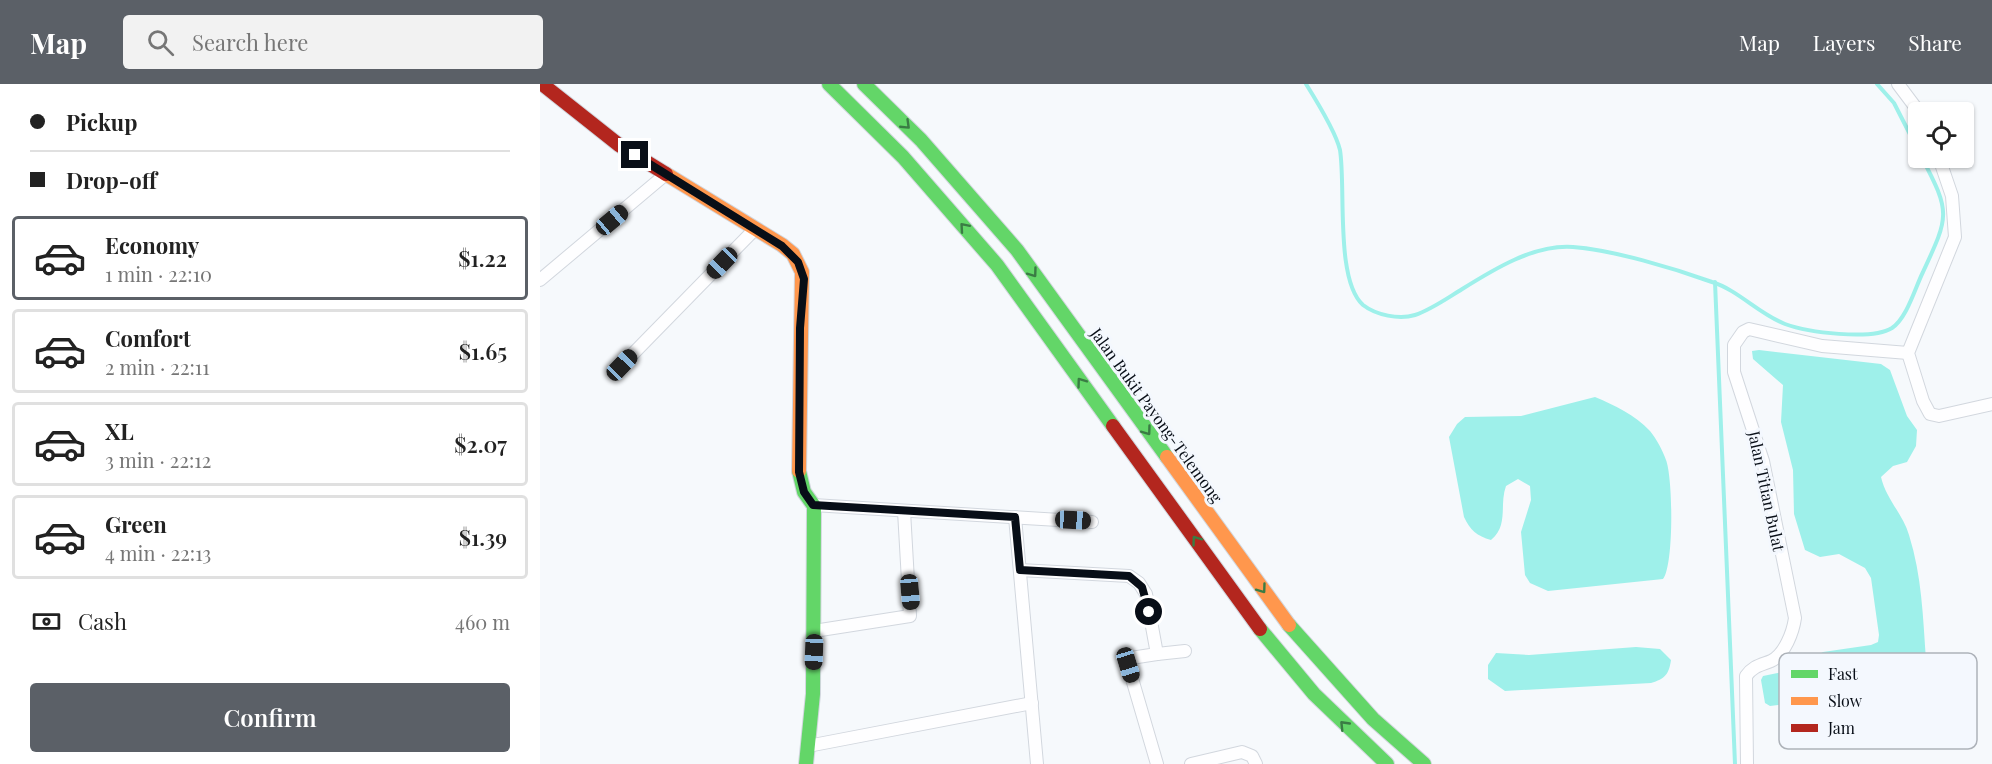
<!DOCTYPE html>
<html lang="en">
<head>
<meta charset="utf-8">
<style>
  body { margin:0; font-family:"Playfair Display",serif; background:#f2f2f2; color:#222; height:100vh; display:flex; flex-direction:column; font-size:22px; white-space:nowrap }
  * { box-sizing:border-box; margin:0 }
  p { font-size:20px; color:#767676 }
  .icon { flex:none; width:33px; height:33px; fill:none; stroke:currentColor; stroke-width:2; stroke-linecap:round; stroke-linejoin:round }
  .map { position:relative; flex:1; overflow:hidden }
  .side { display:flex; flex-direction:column; background:#fff; width:540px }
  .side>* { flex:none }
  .hud { display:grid; align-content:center; height:132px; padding:0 30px; background:#fff }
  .controls { position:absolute; left:1368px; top:18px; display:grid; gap:12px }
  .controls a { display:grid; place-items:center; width:66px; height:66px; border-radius:6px; background:#fff; box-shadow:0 2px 4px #0004; font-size:30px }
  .end { position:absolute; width:27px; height:27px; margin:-14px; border:8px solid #080e17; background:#fff; box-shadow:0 0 0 3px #fff }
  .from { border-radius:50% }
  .car { position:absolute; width:18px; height:36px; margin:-18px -9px; border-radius:8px; box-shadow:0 0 4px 2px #0007; background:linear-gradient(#222 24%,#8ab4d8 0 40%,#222 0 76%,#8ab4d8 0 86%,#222 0) }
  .hud b { display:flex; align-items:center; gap:21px; height:57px; font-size:22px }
  .hud b+b { border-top:2px solid #e0e0e0 }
  .hud i { width:15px; height:15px; background:#222 }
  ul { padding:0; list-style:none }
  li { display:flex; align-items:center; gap:18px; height:84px; margin:0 12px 9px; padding:0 18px; border:3px solid #e0e0e0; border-radius:6px }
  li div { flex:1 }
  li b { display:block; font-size:22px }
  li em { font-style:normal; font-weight:600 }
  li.on { border-color:#5b6067 }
  li>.icon { width:54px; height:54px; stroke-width:1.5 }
  .pay { display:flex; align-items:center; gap:15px; height:66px; padding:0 30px; font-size:22px }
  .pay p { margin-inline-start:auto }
  .cta { display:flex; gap:12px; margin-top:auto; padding:12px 30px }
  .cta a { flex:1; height:69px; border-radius:6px; background:#5b6067; color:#fff; font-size:24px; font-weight:600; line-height:69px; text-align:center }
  header { display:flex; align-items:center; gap:36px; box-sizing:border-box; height:84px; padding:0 30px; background:#5b6067; color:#fff }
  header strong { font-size:28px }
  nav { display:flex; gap:33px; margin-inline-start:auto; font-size:21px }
  .search { width:420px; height:54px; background:#f2f2f2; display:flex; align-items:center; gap:15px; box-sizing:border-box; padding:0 21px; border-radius:6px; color:#767676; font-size:22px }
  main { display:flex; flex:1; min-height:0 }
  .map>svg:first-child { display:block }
</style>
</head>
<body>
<header>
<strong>Map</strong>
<div class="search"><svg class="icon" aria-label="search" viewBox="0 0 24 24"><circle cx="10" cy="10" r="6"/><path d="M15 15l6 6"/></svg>Search here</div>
<nav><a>Map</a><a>Layers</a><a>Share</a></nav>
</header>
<main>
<section class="side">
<div class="hud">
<b><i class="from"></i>Pickup</b>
<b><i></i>Drop-off</b>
</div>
<ul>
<li class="on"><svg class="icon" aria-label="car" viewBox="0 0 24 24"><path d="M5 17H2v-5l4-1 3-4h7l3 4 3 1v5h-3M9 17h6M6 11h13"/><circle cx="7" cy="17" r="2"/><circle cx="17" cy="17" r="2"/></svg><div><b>Economy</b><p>1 min · 22:10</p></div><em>$1.22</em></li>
<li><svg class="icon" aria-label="car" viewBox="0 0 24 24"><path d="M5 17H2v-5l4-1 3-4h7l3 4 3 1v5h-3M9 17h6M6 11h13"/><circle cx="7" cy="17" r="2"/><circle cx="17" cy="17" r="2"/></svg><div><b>Comfort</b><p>2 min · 22:11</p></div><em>$1.65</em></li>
<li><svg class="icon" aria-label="car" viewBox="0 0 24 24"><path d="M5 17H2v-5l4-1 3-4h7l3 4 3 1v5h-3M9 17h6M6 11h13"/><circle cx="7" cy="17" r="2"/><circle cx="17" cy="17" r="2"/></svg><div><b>XL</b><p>3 min · 22:12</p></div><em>$2.07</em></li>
<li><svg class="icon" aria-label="car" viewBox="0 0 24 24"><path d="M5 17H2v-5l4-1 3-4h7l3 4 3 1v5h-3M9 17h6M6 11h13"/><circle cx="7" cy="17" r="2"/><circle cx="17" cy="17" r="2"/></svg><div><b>Green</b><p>4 min · 22:13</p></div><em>$1.39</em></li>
</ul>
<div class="pay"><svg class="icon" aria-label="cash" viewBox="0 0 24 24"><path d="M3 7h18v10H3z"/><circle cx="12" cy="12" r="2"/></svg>Cash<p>460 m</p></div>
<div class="cta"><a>Confirm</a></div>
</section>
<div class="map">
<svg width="1452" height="680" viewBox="0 0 1452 680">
  <rect width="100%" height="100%" fill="#f6f9fc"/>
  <!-- water -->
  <g fill="#9ef0ea">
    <path d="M1219 266 1341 280 1350 286 1367 332 1377 346 1376 362 1367 378 1353 382 1341 393C1346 415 1363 430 1369 451 1382 492 1383 534 1386 576L1382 584 1371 593 1366 606 1230 622 1225 619 1221 596 1223 592 1248 587 1283 568 1331 561 1338 558 1339 551 1331 494 1325 484 1299 470 1280 473 1265 466 1254 430 1253 386 1241 338 1243 301 1213 275 1212 267Z"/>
    <path d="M1055 313C1074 321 1095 331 1110 347 1116 354 1123 367 1126 376 1133 394 1134 481 1123 495L1008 507 990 499 985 491 981 448 991 416 990 402 978 395 966 402C959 421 969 441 951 456 937 452 930 446 924 433L909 353 917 340 925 333 981 332Z"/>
    <path d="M1096 563 1120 565 1131 576C1129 590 1125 595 1111 599L965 607 948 595V581L956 569 989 571Z"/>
  </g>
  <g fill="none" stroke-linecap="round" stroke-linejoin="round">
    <!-- stream -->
    <g stroke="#9ef0ea" stroke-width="4">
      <path d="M766 0C776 16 796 49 800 66 806 103 795 196 823 221 836 231 859 236 875 231 890 226 906 215 919 207 951 187 993 160 1033 163 1073 166 1133 184 1172 198 1198 206 1219 230 1245 240 1267 248 1331 257 1352 244 1367 234 1375 204 1383 188 1409 132 1411 129 1382 74"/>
      <path d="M1337 0 1354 19 1378 66"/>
      <path d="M1175 198 1195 680"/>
    </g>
    <defs>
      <g id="street">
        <path d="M1358 0 1379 28"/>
        <path d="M1399 74 1412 112 1415 153 1368 269 1383 317 1390 330 1399 332 1452 320"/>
        <path d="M0 196 126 90"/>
        <path d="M82 281 215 145"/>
        <path d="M273 421 552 438"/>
        <path d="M475 433 497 680"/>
        <path d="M480 486 589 492 599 499 606 510 617 570 591 574 588 581 617 680"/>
        <path d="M274 547 370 532 364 427"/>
        <path d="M617 570 645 567"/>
        <path d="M268 662 492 619"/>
        <path d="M651 680 702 668 712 672 716 680"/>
        <path d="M1207 680 1206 592C1213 582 1221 581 1231 577 1245 570 1253 548 1255 534L1223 377 1194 288V261L1203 248 1209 245 1282 262 1368 269"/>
      </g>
      <g id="fast">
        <path d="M289 0 363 73 457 181 573 342"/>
        <path d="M324 0 381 56 477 166 627 373"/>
        <path d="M259 387 264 408 274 422 273 610 266 680"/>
        <path d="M749 541 833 635 884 680"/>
        <path d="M720 545 774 610 847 680"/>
      </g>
      <g id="slow">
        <path d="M126 90 242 161 253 170 262 188 259 387"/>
        <path d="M627 373 749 541"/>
      </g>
      <g id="jam">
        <path d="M2 0 79 61 126 90"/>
        <path d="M573 342 720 545"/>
      </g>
    </defs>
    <!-- street casing -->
    <use href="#street" stroke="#d2d7de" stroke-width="14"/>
    <!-- fast casing -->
    <use href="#fast" stroke="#d2d7de" stroke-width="16"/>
    <!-- slow casing -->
    <use href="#slow" stroke="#d2d7de" stroke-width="16"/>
    <!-- jam casing -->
    <use href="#jam" stroke="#d2d7de" stroke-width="16"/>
    <!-- street -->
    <use href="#street" stroke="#fefeff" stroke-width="12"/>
    <!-- fast -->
    <use href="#fast" stroke="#63d668" stroke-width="14"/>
    <!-- slow -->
    <use href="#slow" stroke="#ff974d" stroke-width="14"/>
    <!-- jam -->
    <use href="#jam" stroke="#b3261e" stroke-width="14"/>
  </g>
  <!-- one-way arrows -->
  <defs><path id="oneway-chevron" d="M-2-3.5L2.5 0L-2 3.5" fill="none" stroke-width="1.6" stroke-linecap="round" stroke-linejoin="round" transform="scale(1.5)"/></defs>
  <g stroke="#3a7c44">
    <use href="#oneway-chevron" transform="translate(366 41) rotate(44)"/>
    <use href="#oneway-chevron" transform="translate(424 143) rotate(-131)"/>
    <use href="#oneway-chevron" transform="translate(493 189) rotate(54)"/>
    <use href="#oneway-chevron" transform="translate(541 298) rotate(-126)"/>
    <use href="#oneway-chevron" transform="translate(607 347) rotate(54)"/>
    <use href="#oneway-chevron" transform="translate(656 456) rotate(-126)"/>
    <use href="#oneway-chevron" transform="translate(722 505) rotate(54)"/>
    <use href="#oneway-chevron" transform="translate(804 641) rotate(-134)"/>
  </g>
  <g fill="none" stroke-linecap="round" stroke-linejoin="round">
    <!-- route -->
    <path stroke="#080e17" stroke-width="8" d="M95 71 242 162 258 178 264 195 260 244 259 388 264 408 273 421 475 433 480 486 589 492 602 503 609 528"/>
  </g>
  <g text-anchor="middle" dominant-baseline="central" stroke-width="6" stroke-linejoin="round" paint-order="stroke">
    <!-- street labels -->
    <g font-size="16" fill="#080e17" stroke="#f4f8fe">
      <text transform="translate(617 331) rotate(54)">Jalan Bukit Payong-Telemong</text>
      <text transform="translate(1227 407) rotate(78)">Jalan Titian Bulat</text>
    </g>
  </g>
  <!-- legend -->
  <rect x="1239" y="569" width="198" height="96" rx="9" fill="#f4f8fe" stroke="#adb2b9" stroke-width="1.5"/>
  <rect x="1251" y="586" width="27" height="8" fill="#63d668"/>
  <rect x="1251" y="613" width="27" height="8" fill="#ff974d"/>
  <rect x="1251" y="640" width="27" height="8" fill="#b3261e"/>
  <g font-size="16" fill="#080e17">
    <text x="1288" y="596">Fast</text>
    <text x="1288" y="623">Slow</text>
    <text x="1288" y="650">Jam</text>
  </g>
</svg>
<div class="controls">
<a><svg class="icon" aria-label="locate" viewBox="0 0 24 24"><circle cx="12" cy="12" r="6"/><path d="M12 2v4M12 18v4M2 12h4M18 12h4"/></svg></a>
</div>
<i class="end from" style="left:609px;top:528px"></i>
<i class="end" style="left:95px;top:71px"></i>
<i class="car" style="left:72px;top:136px;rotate:50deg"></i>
<i class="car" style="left:182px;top:179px;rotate:224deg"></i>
<i class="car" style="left:82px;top:281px;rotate:44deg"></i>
<i class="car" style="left:533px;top:436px;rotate:93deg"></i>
<i class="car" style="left:370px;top:508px;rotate:175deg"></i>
<i class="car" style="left:274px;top:568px;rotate:182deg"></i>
<i class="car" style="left:588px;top:581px;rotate:163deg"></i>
</div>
</main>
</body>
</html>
